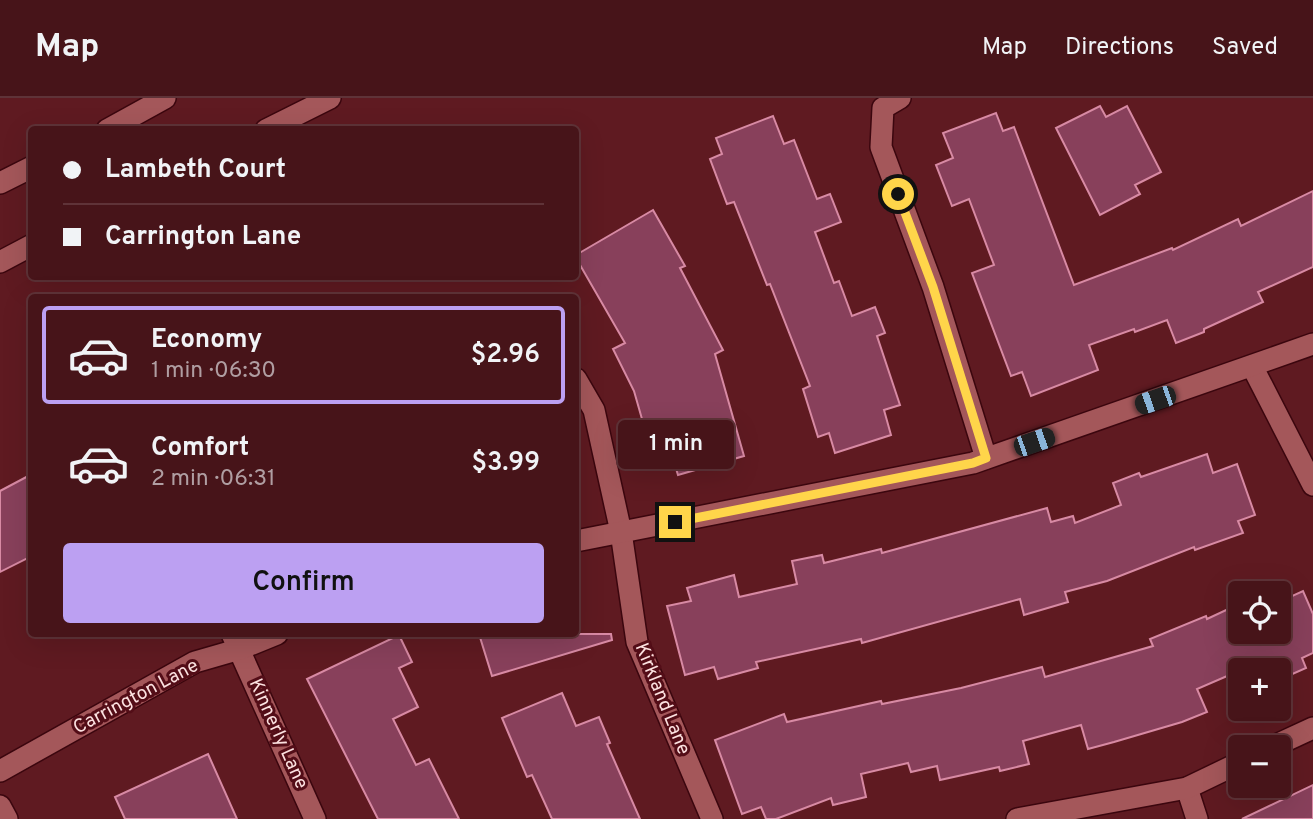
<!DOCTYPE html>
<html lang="en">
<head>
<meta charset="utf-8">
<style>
  body { margin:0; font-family:Overpass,sans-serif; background:#4e1d22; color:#f1f3f6; height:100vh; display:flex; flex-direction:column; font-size:26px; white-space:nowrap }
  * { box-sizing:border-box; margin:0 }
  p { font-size:23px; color:#b09ea2 }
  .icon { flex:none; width:38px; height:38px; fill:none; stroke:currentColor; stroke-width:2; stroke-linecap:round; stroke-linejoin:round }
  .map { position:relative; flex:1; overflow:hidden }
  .sheet { position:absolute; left:28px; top:196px; width:551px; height:343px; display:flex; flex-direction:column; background:#471419; border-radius:7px; box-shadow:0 7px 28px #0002,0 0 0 2px #5f3338 }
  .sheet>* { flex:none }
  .hud { position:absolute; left:28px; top:28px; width:551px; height:154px; border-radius:7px; box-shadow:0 7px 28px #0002,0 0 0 2px #5f3338; display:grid; align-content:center; height:154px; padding:0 35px; background:#471419 }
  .controls { position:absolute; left:1228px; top:483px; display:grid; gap:14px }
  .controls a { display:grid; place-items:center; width:63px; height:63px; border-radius:7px; background:#471419; box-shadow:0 7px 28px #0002,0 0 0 2px #5f3338; font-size:35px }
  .end { position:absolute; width:32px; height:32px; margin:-16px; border:9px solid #ffd54a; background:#111; box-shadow:0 0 0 4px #111 }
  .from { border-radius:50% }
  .bubble { position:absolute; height:49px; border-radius:7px; background:#471419; box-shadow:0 7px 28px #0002,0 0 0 2px #5f3338; font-size:23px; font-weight:600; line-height:49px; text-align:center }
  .car { position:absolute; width:21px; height:42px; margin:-21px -10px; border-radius:9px; box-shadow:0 0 5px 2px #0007; background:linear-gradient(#222 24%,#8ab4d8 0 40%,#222 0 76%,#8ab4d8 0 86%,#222 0) }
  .hud b { display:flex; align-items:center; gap:24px; height:66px; font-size:26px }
  .hud b+b { border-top:2px solid #5f3338 }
  .hud i { width:18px; height:18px; background:#f1f3f6 }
  ul { padding:12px 0 0; list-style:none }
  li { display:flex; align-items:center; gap:21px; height:98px; margin:0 14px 10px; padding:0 21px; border:4px solid transparent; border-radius:7px }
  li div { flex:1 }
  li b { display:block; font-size:26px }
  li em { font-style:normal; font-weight:600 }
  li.active { border-color:#bca0f2 }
  li>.icon { width:63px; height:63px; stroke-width:1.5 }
  .primary-button { display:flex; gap:14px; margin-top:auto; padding:14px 35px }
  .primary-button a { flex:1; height:80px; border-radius:7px; background:#bca0f2; color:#111; font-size:28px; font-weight:600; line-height:80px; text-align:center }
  header { display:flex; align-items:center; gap:42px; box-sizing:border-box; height:98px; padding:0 35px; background:#471419; border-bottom:2px solid #5f3338 }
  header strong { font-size:33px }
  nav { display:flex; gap:38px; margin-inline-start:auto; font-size:24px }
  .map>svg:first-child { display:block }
</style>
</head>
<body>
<header>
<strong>Map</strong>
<nav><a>Map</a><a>Directions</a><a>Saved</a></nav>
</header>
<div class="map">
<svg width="1313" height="721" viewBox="0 0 1313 721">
  <rect width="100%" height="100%" fill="#5f1a21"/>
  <!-- building -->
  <g fill="#88405b" stroke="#d88aa4" stroke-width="2">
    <path d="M1100 8 1106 19 1127 8 1161 74 1135 87 1140 96 1100 117 1056 30Z"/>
    <path d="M996 15 1003 33 1014 29 1074 187 1172 150 1173 152 1238 121 1241 128 1313 93V169L1258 194 1263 204 1204 231V234L1176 245 1167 222 1135 234 1134 231 1089 247 1098 272 1031 298 1022 274 1011 278 972 175 994 167 969 101 952 108 936 67 953 60 943 35Z"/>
    <path d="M773 18 784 46 794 42 817 101 830 96 841 124 815 134 834 185 839 183 852 218 875 209 885 235 877 238 900 307 884 312 891 337 835 355 829 335 818 339 803 291 810 288 770 186 767 187 734 104 727 106 710 61 722 56 716 40Z"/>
    <path d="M653 112 685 168 680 170 723 252 715 256 744 358 678 377 670 351 652 356 634 293 613 251 625 245 576 160V157Z"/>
    <path d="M1207 356 1213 375 1237 366 1255 417 1238 423 1243 435 1195 452 1194 449 1107 483 1065 494 1068 504 1024 517 1020 501 862 545 861 541 756 564 758 570 718 581 714 569 685 577 667 508 691 503 687 490 734 477 739 499 797 486 792 463 822 457 824 465 881 451 882 455 1047 410 1051 424 1073 418 1075 425 1121 407 1113 385 1139 375 1141 379Z"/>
    <path d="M32 376V458L0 474V393Z"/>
    <path d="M1282 487 1288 500 1303 493 1313 516V555L1302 560 1306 570 1279 582V572H1263L1260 566 1241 572 1197 591 1207 614 1182 624 1114 644 1088 651 1081 627 1023 643 1029 666 1000 673 999 669 940 682 937 668 911 674 908 665 861 676 866 699 833 707 831 700 776 721H766L761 709 742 716 715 642 784 616 787 624 881 603 882 606 961 590 1042 569 1045 579 1153 548 1150 541 1206 518 1207 521 1241 505V534H1279V495H1263Z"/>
    <path d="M479 536H611L612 542 492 578Z"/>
    <path d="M399 537 412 564 399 570 418 609 393 621 416 667 429 661 459 721H378L307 581Z"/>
    <path d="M562 595 576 628 599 619 610 645 607 646 640 721H552L532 677 527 679 502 620Z"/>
    <path d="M208 656 237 721H125L115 699Z"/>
    <path d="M1313 687V721H1242Z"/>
  </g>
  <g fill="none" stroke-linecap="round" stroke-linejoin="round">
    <defs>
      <g id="minor">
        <path d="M900 0 883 10 881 49 933 189 986 360"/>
        <path d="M107 32 165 0"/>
        <path d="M266 32 330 0"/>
        <path d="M0 85 32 69"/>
        <path d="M0 164 32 147"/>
        <path d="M1252 268 1313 387"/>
        <path d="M576 281 594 312 621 434 637 544 712 721"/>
        <path d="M576 443 973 365 1313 246"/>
        <path d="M232 536 315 721"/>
        <path d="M1272 649 1313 630"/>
        <path d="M0 673 195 564 240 551 277 536"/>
        <path d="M1187 690 1197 721"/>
        <path d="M0 708 7 721"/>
        <path d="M1017 721 1187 690 1241 664"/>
      </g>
    </defs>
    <!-- minor casing -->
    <use href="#minor" stroke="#3b060e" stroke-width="24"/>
    <!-- minor -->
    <use href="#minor" stroke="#a4575a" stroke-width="21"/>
  </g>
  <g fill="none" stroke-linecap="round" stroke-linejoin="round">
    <!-- route -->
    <path stroke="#ffd54a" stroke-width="9" d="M675 424 973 365 986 360 933 189 898 96"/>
  </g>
  <g text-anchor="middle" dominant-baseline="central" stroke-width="6" stroke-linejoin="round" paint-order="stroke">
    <!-- street labels -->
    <g font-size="19" fill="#fce1e0" stroke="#530d17">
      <text transform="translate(136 599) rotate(-28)">Carrington Lane</text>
      <text transform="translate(662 601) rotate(68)">Kirkland Lane</text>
      <text transform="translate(278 636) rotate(66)">Kinnerly Lane</text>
    </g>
  </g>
</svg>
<div class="controls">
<a><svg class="icon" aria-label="locate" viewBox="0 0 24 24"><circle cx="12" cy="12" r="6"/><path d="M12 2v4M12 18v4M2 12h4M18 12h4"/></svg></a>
<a>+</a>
<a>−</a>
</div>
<i class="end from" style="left:898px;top:96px"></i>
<i class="end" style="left:675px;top:424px"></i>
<div class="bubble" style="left:618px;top:322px;width:116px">1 min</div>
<i class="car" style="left:1155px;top:302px;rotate:251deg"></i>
<i class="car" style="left:1034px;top:344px;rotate:71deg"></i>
<div class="hud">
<b><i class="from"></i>Lambeth Court</b>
<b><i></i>Carrington Lane</b>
</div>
<section class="sheet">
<ul>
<li class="active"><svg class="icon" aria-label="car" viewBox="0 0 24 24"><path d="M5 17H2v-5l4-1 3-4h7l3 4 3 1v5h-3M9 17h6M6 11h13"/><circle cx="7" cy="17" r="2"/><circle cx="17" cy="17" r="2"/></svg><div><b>Economy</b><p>1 min · 06:30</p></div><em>$2.96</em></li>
<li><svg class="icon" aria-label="car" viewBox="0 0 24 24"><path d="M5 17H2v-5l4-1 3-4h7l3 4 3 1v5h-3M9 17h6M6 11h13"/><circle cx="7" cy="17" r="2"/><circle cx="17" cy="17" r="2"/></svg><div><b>Comfort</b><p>2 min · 06:31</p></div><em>$3.99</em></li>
</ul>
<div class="primary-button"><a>Confirm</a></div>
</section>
</div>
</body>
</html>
